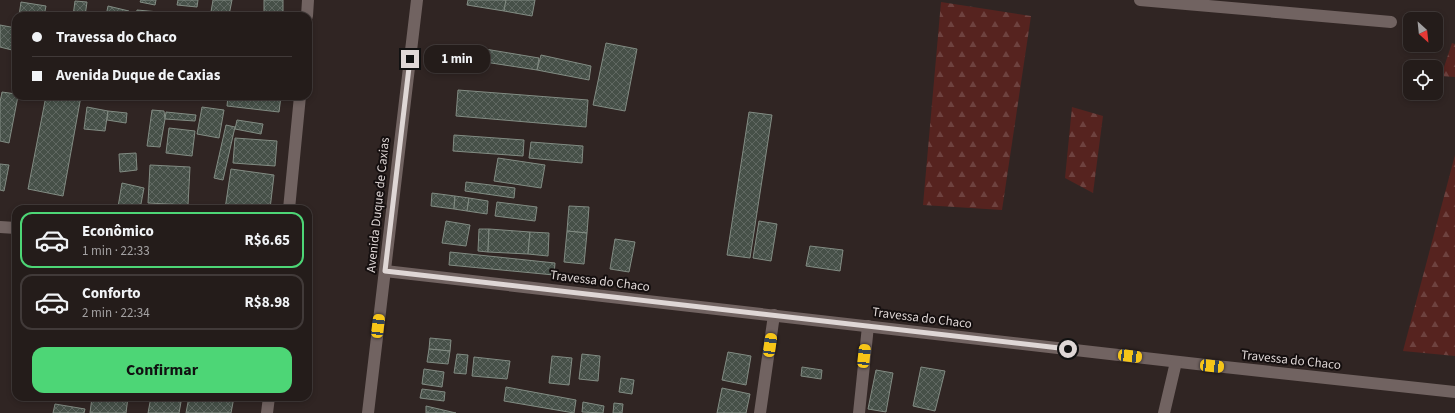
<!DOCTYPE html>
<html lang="pt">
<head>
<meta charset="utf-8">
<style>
  body { margin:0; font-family:"Source Sans 3",sans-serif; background:#2c2523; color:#f1f3f6; height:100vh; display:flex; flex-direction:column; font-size:15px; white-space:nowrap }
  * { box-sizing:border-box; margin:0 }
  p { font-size:13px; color:#a3a1a2 }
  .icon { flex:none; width:22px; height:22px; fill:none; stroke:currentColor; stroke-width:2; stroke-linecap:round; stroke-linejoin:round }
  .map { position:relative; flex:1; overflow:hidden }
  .details { position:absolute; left:12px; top:205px; width:300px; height:196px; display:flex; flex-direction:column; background:#241c1a; border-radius:12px; box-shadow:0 2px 6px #0003,0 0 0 1px #413a39 }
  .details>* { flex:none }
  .hud { position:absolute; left:12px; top:12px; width:300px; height:88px; border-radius:12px; box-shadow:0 2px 6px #0003,0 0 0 1px #413a39; display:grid; align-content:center; height:88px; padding:0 20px; background:#241c1a }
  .needle { width:26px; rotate:153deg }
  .controls { position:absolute; left:1403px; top:12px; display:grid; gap:8px }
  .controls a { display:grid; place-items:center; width:40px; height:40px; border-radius:8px; background:#241c1a; box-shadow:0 2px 6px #0003,0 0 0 1px #413a39; font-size:20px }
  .end { position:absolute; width:18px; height:18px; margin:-9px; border:5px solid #dfd7d6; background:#111; box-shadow:0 0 0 2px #111 }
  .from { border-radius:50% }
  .bubble { position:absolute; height:28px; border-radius:12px; background:#241c1a; box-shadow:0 2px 6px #0003,0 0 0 1px #413a39; font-size:13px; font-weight:700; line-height:28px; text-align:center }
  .car { position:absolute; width:12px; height:24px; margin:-12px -6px; border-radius:5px; box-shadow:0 0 3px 1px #0007; background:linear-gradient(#f5c518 24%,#345 0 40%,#f5c518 0 76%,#345 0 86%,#f5c518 0) }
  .hud b { display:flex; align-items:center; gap:14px; height:38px; font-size:15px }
  .hud b+b { border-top:1px solid #413a39 }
  .hud i { width:10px; height:10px; background:#f1f3f6 }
  ul { padding:7px 0 0; list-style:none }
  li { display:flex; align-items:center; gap:12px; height:56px; margin:0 8px 6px; padding:0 12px; border:2px solid #413a39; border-radius:12px }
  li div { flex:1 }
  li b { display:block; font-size:15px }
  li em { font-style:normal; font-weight:700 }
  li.active { border-color:#4dd676 }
  li>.icon { width:36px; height:36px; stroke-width:1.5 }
  .primary-button { display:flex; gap:8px; margin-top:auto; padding:8px 20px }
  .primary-button a { flex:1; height:46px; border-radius:12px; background:#4dd676; color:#111; font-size:16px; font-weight:700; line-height:46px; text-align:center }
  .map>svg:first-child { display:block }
</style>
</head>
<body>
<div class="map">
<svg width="1455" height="413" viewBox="0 0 1455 413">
  <defs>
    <pattern id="forest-firs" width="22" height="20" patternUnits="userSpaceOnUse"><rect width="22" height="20" fill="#56231f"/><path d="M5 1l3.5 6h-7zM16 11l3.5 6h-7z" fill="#6e423f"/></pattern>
    <pattern id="building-cross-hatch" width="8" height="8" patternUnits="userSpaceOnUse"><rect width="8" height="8" fill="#465048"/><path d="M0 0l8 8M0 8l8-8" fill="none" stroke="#606862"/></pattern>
  </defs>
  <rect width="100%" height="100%" fill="#302523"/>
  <!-- forest -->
  <g fill="url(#forest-firs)">
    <path d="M941 2 1031 16 1002 210 923 205Z"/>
    <path d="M1452 43 1455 44V77L1441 76Z"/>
    <path d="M1072 107 1103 116 1093 193 1065 178Z"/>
    <path d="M1455 155V356L1403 351Z"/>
  </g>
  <!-- building -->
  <g fill="url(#building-cross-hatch)" stroke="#828c83">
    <path d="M141 0H156L155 5 140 2Z"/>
    <path d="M178 0H198L197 7 177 5Z"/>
    <path d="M213 0H232L229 15 211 12Z"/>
    <rect x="264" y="0" width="19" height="16"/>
    <path d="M468 0H506L504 11 467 5Z"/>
    <path d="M506 0H535L532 16 504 11Z"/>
    <path d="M75 1 87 2 85 16H73Z"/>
    <path d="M21 2 46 6 44 16H19Z"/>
    <path d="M108 6 129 11 128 16H106Z"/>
    <path d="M137 10 159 12V16H136Z"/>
    <path d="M0 25 16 28 12 50 0 47Z"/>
    <path d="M606 43 637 49 625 111 593 105Z"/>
    <path d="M467 46 539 58 537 70 465 59Z"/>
    <path d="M541 55 591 66 589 80 537 70Z"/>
    <path d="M458 90 588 100 586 127 456 116Z"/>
    <path d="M2 92 16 94V96H18L9 143 0 141V102Z"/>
    <path d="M46 96H81L63 196 28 189Z"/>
    <path d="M228 96H281L279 112 227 106Z"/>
    <path d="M87 107 108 111 105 131 84 129Z"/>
    <path d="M202 107 224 110 219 138 197 134Z"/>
    <path d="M152 110 164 111 165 119 160 147 147 146Z"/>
    <path d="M108 111 127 113 126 123 107 120Z"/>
    <path d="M166 112 196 115 195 121 165 119Z"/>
    <path d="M749 112 772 115 750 258 727 255Z"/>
    <path d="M237 120 263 124 261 134 235 129Z"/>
    <path d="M226 125 235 127 223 180 214 178Z"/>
    <path d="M169 128 195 131 192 156 166 153Z"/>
    <path d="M454 135 524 140 523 156 453 151Z"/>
    <path d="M235 138 277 141 275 166 233 163Z"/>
    <path d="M531 142 583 146 582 163 529 158Z"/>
    <path d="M136 153 137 170 120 172 119 154Z"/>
    <path d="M498 158 545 165 541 188 494 181Z"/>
    <path d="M0 164 9 165 4 191 0 190Z"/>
    <path d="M150 165 190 167 188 205 148 203Z"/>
    <path d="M231 169 274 175 270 209H225Z"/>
    <path d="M466 182 515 188 514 198 465 191Z"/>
    <path d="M122 183 144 188 140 209H130L118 207Z"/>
    <path d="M432 193 455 196 454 209 431 206Z"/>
    <path d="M455 196 469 198 467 211 454 209Z"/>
    <path d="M469 198 488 201 487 214 467 211Z"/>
    <path d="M497 202 537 207 535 221 495 216Z"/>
    <path d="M569 206 589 207 587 233 567 231Z"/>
    <path d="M446 221 470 225 466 246 442 243Z"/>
    <path d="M759 221 777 224 771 261 753 258Z"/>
    <path d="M479 229H489L488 252 478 251Z"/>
    <path d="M489 229 530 232 528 254 488 252Z"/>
    <path d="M567 231 587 233 584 264 564 262Z"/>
    <path d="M530 232 549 233 548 256 528 254Z"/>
    <path d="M615 239 635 242 629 272 610 269Z"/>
    <path d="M810 246 843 250 840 271 806 266Z"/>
    <path d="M450 252 555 263 554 275 449 265Z"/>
    <path d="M430 338 451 340 450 351 429 349Z"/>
    <path d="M429 349 450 351 448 364 427 362Z"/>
    <path d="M728 352 751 356 746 385 722 380Z"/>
    <path d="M457 354 468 355 466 374 454 373Z"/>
    <path d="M582 354 600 356 598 381 579 379Z"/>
    <path d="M552 356 572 358 569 385 549 383Z"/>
    <path d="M474 357 510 361 507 379 472 376Z"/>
    <path d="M802 367 822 370 821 379 801 376Z"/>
    <path d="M921 367 945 371 935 411 913 406Z"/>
    <path d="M424 369 444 372 442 387 422 384Z"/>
    <path d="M876 370 893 373 886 412 868 409Z"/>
    <path d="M621 378 634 380 632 394 619 392Z"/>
    <path d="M506 387 576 400 574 413 504 401Z"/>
    <path d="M722 388 750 394 746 413H717Z"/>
    <path d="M422 389 445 392 444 401 420 398Z"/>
    <path d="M92 397H128L126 413H90Z"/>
    <path d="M151 397 181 402 179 413H148Z"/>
    <path d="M189 397H234L231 413H186Z"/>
    <path d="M583 402 604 406 603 413 582 412Z"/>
    <path d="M614 403 623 404 622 413H613Z"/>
    <path d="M55 404 85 409 84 413H53Z"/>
    <path d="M426 406 456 413H426Z"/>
  </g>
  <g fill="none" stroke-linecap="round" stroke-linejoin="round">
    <!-- lane -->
    <g stroke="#716361" stroke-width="12">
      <path d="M760 413 774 315"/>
      <path d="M859 413 868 326"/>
    </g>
    <!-- street -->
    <g stroke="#716361" stroke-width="12">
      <path d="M1140 0 1391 22"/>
      <path d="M0 227 16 228"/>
      <path d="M385 271 1197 364 1455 392"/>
      <path d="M1164 413 1176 362"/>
    </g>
    <!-- secondary -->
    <g stroke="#716361" stroke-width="12">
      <path d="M307 16 308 0"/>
      <path d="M289 209 300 96"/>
      <path d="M267 413 269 397"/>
      <path d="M368 413 417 0"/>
    </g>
  </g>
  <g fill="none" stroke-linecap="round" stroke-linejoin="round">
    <!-- route -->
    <path stroke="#dfd7d6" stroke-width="5" d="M410 59 385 271 1068 349"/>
  </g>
  <g text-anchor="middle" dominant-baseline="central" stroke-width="4" stroke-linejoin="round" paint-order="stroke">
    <!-- street labels -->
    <g font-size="13" fill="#dfd7d6" stroke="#150f0f">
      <text transform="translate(378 205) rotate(-84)">Avenida Duque de Caxias</text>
      <text transform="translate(600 281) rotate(7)">Travessa do Chaco</text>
      <text transform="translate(922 318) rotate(7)">Travessa do Chaco</text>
      <text transform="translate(1291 360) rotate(6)">Travessa do Chaco</text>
    </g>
  </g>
</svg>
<div class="controls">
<a><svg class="needle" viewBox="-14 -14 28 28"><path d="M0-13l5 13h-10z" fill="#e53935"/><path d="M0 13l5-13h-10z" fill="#a3a1a2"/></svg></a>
<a><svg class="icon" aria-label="locate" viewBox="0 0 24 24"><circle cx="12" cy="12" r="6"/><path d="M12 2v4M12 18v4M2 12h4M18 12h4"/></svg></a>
</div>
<i class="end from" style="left:1068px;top:349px"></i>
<i class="end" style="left:410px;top:59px"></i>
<div class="bubble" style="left:424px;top:45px;width:66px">1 min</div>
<i class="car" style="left:378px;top:326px;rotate:7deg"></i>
<i class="car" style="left:770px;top:345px;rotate:8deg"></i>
<i class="car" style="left:864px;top:356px;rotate:6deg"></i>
<i class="car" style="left:1130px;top:356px;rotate:97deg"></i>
<i class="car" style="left:1212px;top:366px;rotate:96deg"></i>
<div class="hud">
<b><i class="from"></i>Travessa do Chaco</b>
<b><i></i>Avenida Duque de Caxias</b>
</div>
<section class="details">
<ul>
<li class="active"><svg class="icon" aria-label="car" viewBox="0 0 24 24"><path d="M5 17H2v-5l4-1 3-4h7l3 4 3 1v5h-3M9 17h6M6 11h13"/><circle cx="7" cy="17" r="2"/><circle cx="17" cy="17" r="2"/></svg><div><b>Econômico</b><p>1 min · 22:33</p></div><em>R$6.65</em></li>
<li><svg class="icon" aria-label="car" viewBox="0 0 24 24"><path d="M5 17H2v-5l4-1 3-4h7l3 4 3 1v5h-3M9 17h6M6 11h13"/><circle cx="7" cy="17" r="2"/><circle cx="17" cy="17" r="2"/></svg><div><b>Conforto</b><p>2 min · 22:34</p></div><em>R$8.98</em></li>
</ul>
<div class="primary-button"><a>Confirmar</a></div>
</section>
</div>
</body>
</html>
